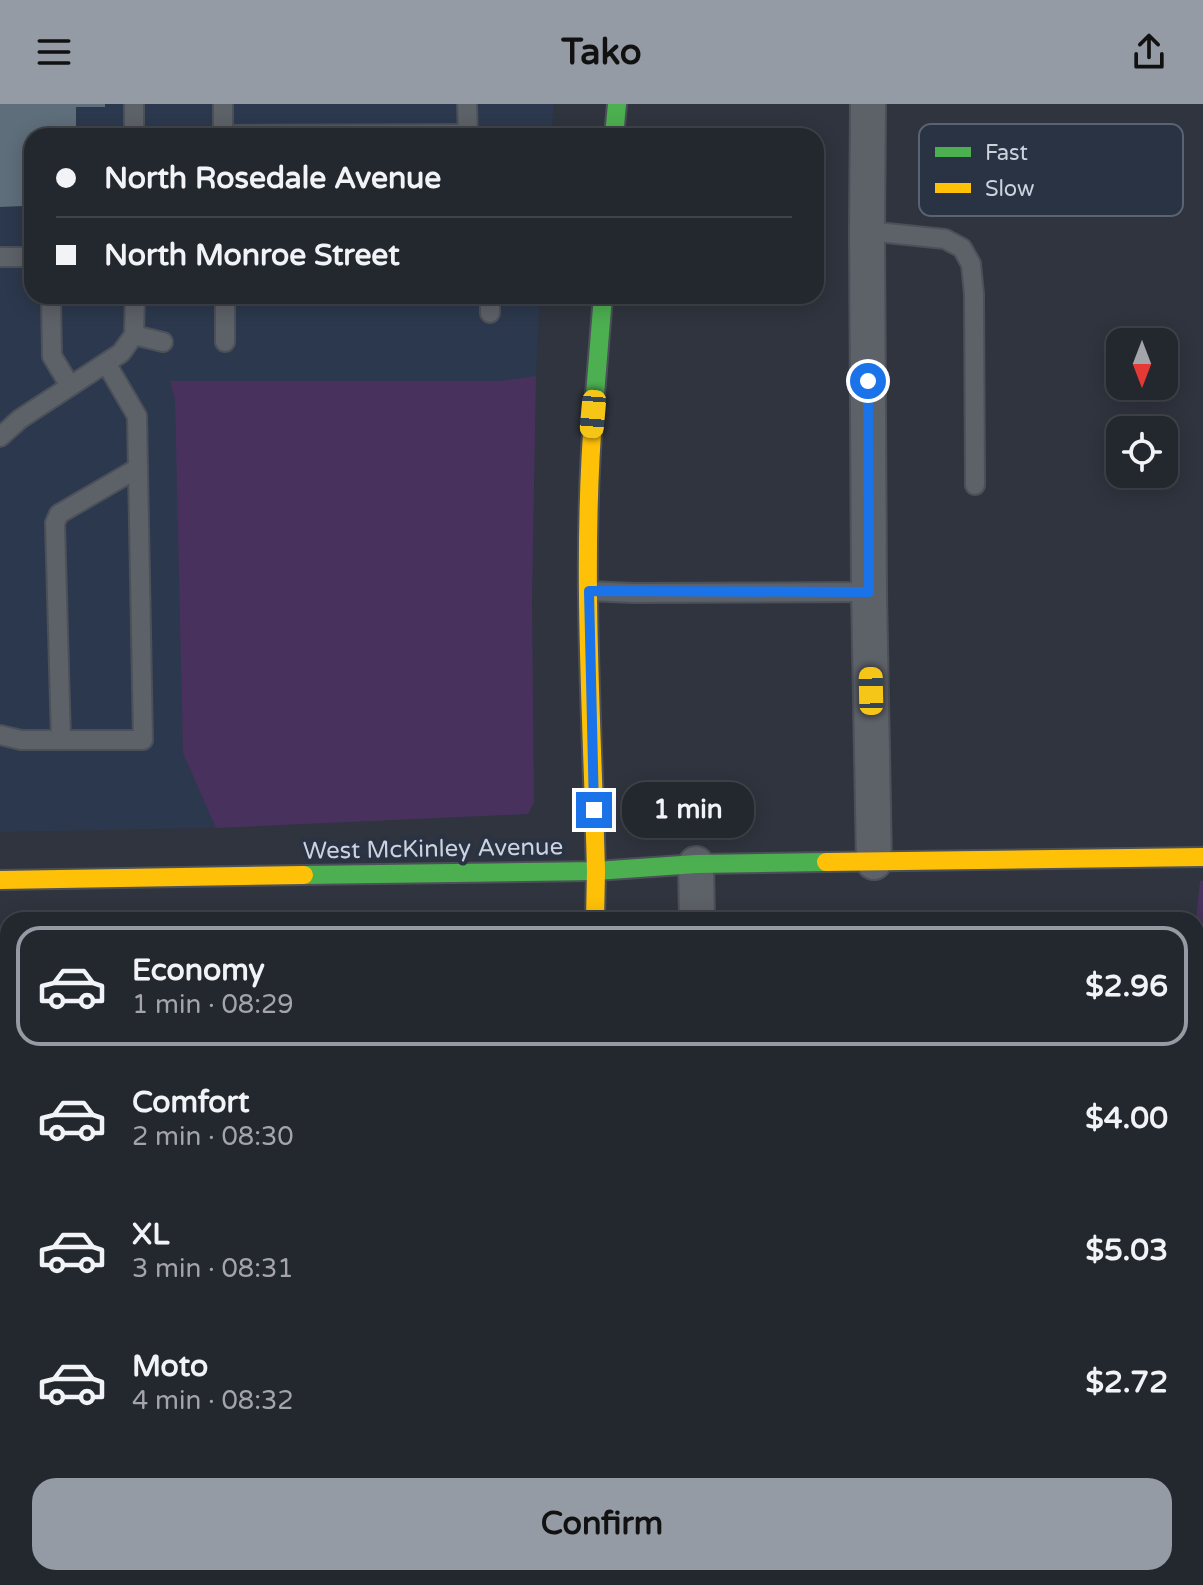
<!DOCTYPE html>
<html lang="en">
<head>
<meta charset="utf-8">
<style>
  body { margin:0; font-family:"Varela Round",sans-serif; background:#2f333a; color:#f1f3f6; height:100vh; display:flex; flex-direction:column; font-size:30px; white-space:nowrap }
  * { box-sizing:border-box; margin:0 }
  p { font-size:26px; color:#a3a5aa }
  .icon { flex:none; width:44px; height:44px; fill:none; stroke:currentColor; stroke-width:2; stroke-linecap:round; stroke-linejoin:round }
  .map { position:relative; flex:1; overflow:hidden }
  .side { position:absolute; left:0px; top:808px; width:1204px; height:674px; display:flex; flex-direction:column; background:#23272e; border-radius:24px 24px 0 0; box-shadow:0 4px 20px #0003,0 0 0 2px #40444a }
  .side>* { flex:none }
  .banner { position:absolute; left:24px; top:24px; width:800px; height:176px; border-radius:24px; box-shadow:0 4px 20px #0003,0 0 0 2px #40444a; display:grid; align-content:center; height:176px; padding:0 32px; background:#23272e }
  .needle { width:52px; rotate:180deg }
  .tools { position:absolute; left:1106px; top:224px; display:grid; gap:16px }
  .tools a { display:grid; place-items:center; width:72px; height:72px; border-radius:16px; background:#23272e; box-shadow:0 4px 20px #0003,0 0 0 2px #40444a; font-size:40px }
  .end { position:absolute; width:36px; height:36px; margin:-18px; border:10px solid #1a73e8; background:#fff; box-shadow:0 0 0 4px #fff }
  .from { border-radius:50% }
  .bubble { position:absolute; height:56px; border-radius:24px; background:#23272e; box-shadow:0 4px 20px #0003,0 0 0 2px #40444a; font-size:26px; font-weight:700; line-height:56px; text-align:center }
  .car { position:absolute; width:24px; height:48px; margin:-24px -12px; border-radius:10px; box-shadow:0 0 6px 2px #0007; background:linear-gradient(#f5c518 24%,#345 0 40%,#f5c518 0 76%,#345 0 86%,#f5c518 0) }
  .banner b { display:flex; align-items:center; gap:28px; height:76px; font-size:30px }
  .banner b+b { border-top:2px solid #40444a }
  .banner i { width:20px; height:20px; background:#f1f3f6 }
  ul { padding:14px 0 0; list-style:none }
  li { display:flex; align-items:center; gap:24px; height:120px; margin:0 16px 12px; padding:0 16px; border:4px solid transparent; border-radius:24px }
  li div { flex:1 }
  li b { display:block; font-size:30px }
  li em { font-style:normal; font-weight:700 }
  li.current { border-color:#949ba5 }
  li>.icon { width:72px; height:72px; stroke-width:1.5 }
  .button { display:flex; gap:16px; margin-top:auto; padding:16px 32px }
  .button a { flex:1; height:92px; border-radius:24px; background:#949ba5; color:#111; font-size:32px; font-weight:700; line-height:92px; text-align:center }
  header { display:flex; justify-content:space-between; align-items:center; height:104px; padding:0 32px; background:#949ba5; color:#111; font-size:36px; font-weight:700 }
  .map>svg:first-child { display:block }
</style>
</head>
<body>
<header><svg class="icon" aria-label="menu" viewBox="0 0 24 24"><path d="M4 6h16M4 12h16M4 18h16"/></svg>Tako<svg class="icon" aria-label="share" viewBox="0 0 24 24"><path d="M12 15V3M7 8l5-5 5 5M5 13v7h14v-7"/></svg></header>
<div class="map">
<svg width="1203" height="1481" viewBox="0 0 1203 1481">
  <rect width="100%" height="100%" fill="#2f343e"/>
  <!-- built -->
  <path fill="#2c384d" d="M0 0H554L551 32H32V192H540L536 272 532 497 534 698 528 710 216 724 0 728Z"/>
  <!-- green -->
  <g fill="#48315c">
    <path d="M536 272 532 497 534 698 528 710 216 724 183 649 175 296 170 277H500Z"/>
    <path d="M1200 777H1203V950L1196 932V816Z"/>
    <path d="M1196 1205H1203V1481H894V1474H1196Z"/>
  </g>
  <!-- building -->
  <g fill="#5e6e7a">
    <path d="M0 0H105V3H76V32H32V53L25 54 24 102 0 103Z"/>
    <rect x="0" y="862" width="8" height="389"/>
    <path d="M32 1474H88L95 1481H25Z"/>
    <path d="M339 1474H362L369 1481H332Z"/>
  </g>
  <g fill="none" stroke-linecap="round" stroke-linejoin="round">
    <defs>
      <g id="lane">
        <path d="M134 0V32"/>
        <path d="M223 0V32"/>
        <path d="M467 0 468 32"/>
        <path d="M223 31 467 30"/>
        <path d="M867 127 945 135 962 144 971 160 974 190 975 381"/>
        <path d="M0 153H32"/>
        <path d="M51 192 52 252 70 282"/>
        <path d="M225 192V238"/>
        <path d="M490 192V209"/>
        <path d="M134 231 163 238"/>
        <path d="M0 333 20 315 121 249 134 231 135 192"/>
        <path d="M589 487 634 489 869 488"/>
        <path d="M0 631 21 636H143L137 312 106 259"/>
        <path d="M61 636 55 419 59 410 138 364"/>
        <path d="M0 1261H8"/>
        <path d="M0 1452 8 1446"/>
        <path d="M161 1474 169 1481"/>
        <path d="M456 1474 467 1481"/>
        <path d="M228 1481 236 1474"/>
      </g>
      <g id="street">
        <path d="M868 0 867 127 869 488 874 758"/>
        <path d="M696 760 697 816"/>
        <path d="M701 1474V1481"/>
      </g>
      <g id="fast">
        <path d="M614 32 617 0"/>
        <path d="M594 303 603 192"/>
        <path d="M304 771 596 767 696 760 826 758"/>
        <path d="M594 1474V1481"/>
      </g>
      <g id="slow">
        <path d="M594 303C581 457 592 613 596 767L595 816"/>
        <path d="M826 758 1203 753"/>
        <path d="M0 776 304 771"/>
      </g>
    </defs>
    <!-- lane casing -->
    <use href="#lane" stroke="#4b5059" stroke-width="22"/>
    <!-- street casing -->
    <use href="#street" stroke="#4b5059" stroke-width="38"/>
    <!-- fast casing -->
    <use href="#fast" stroke="#4b5059" stroke-width="22"/>
    <!-- slow casing -->
    <use href="#slow" stroke="#4b5059" stroke-width="22"/>
    <!-- lane -->
    <use href="#lane" stroke="#5d6168" stroke-width="18"/>
    <!-- street -->
    <use href="#street" stroke="#5d6168" stroke-width="34"/>
    <!-- fast -->
    <use href="#fast" stroke="#4caf50" stroke-width="18"/>
    <!-- slow -->
    <use href="#slow" stroke="#ffc107" stroke-width="18"/>
  </g>
  <g fill="none" stroke-linecap="round" stroke-linejoin="round">
    <!-- route -->
    <path stroke="#1a73e8" stroke-width="10" d="M594 706 589 487 869 488 868 277"/>
  </g>
  <g text-anchor="middle" dominant-baseline="central" stroke-width="8" stroke-linejoin="round" paint-order="stroke">
    <!-- street labels -->
    <g font-size="24" fill="#cbd2dd" stroke="#293344">
      <text transform="translate(433 745) rotate(-1)">West McKinley Avenue</text>
    </g>
  </g>
  <!-- legend -->
  <rect x="919" y="20" width="264" height="92" rx="12" fill="#293344" stroke="#5a6372" stroke-width="2"/>
  <rect x="935" y="43" width="36" height="10" fill="#4caf50"/>
  <rect x="935" y="79" width="36" height="10" fill="#ffc107"/>
  <g font-size="22" fill="#cbd2dd">
    <text x="985" y="56">Fast</text>
    <text x="985" y="92">Slow</text>
  </g>
</svg>
<div class="tools">
<a><svg class="needle" viewBox="-14 -14 28 28"><path d="M0-13l5 13h-10z" fill="#e53935"/><path d="M0 13l5-13h-10z" fill="#a3a5aa"/></svg></a>
<a><svg class="icon" aria-label="locate" viewBox="0 0 24 24"><circle cx="12" cy="12" r="6"/><path d="M12 2v4M12 18v4M2 12h4M18 12h4"/></svg></a>
</div>
<i class="end from" style="left:868px;top:277px"></i>
<i class="end" style="left:594px;top:706px"></i>
<div class="bubble" style="left:622px;top:678px;width:132px">1 min</div>
<i class="car" style="left:593px;top:310px;rotate:185deg"></i>
<i class="car" style="left:871px;top:587px;rotate:359deg"></i>
<div class="banner">
<b><i class="from"></i>North Rosedale Avenue</b>
<b><i></i>North Monroe Street</b>
</div>
<section class="side">
<ul>
<li class="current"><svg class="icon" aria-label="car" viewBox="0 0 24 24"><path d="M5 17H2v-5l4-1 3-4h7l3 4 3 1v5h-3M9 17h6M6 11h13"/><circle cx="7" cy="17" r="2"/><circle cx="17" cy="17" r="2"/></svg><div><b>Economy</b><p>1 min · 08:29</p></div><em>$2.96</em></li>
<li><svg class="icon" aria-label="car" viewBox="0 0 24 24"><path d="M5 17H2v-5l4-1 3-4h7l3 4 3 1v5h-3M9 17h6M6 11h13"/><circle cx="7" cy="17" r="2"/><circle cx="17" cy="17" r="2"/></svg><div><b>Comfort</b><p>2 min · 08:30</p></div><em>$4.00</em></li>
<li><svg class="icon" aria-label="car" viewBox="0 0 24 24"><path d="M5 17H2v-5l4-1 3-4h7l3 4 3 1v5h-3M9 17h6M6 11h13"/><circle cx="7" cy="17" r="2"/><circle cx="17" cy="17" r="2"/></svg><div><b>XL</b><p>3 min · 08:31</p></div><em>$5.03</em></li>
<li><svg class="icon" aria-label="car" viewBox="0 0 24 24"><path d="M5 17H2v-5l4-1 3-4h7l3 4 3 1v5h-3M9 17h6M6 11h13"/><circle cx="7" cy="17" r="2"/><circle cx="17" cy="17" r="2"/></svg><div><b>Moto</b><p>4 min · 08:32</p></div><em>$2.72</em></li>
</ul>
<div class="button"><a>Confirm</a></div>
</section>
</div>
</body>
</html>
